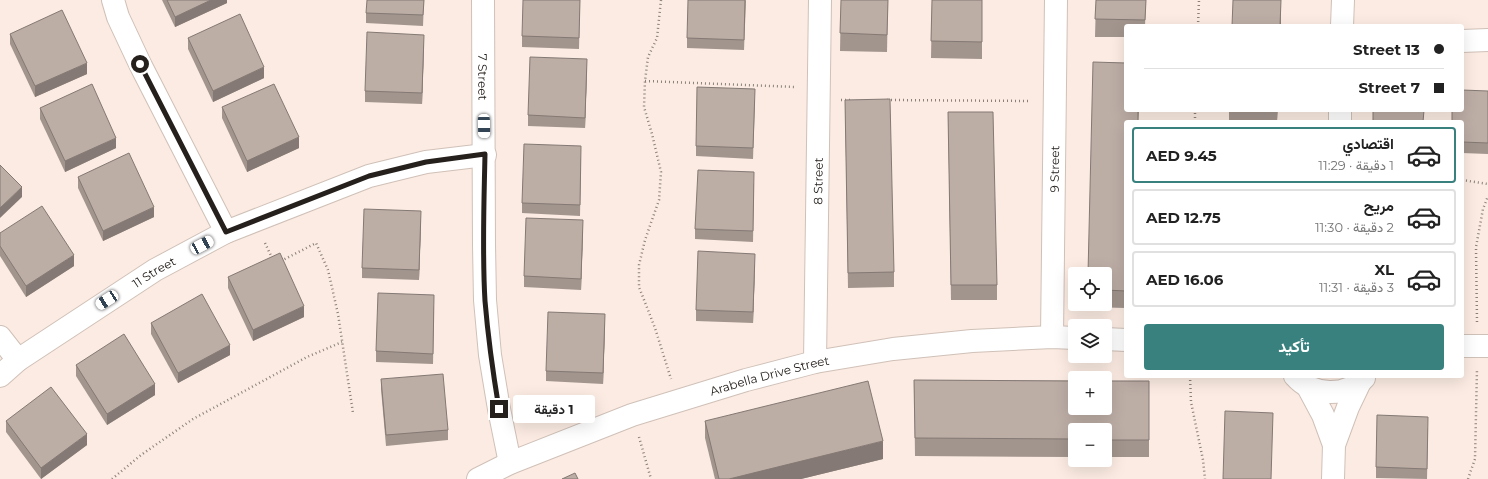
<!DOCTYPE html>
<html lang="ar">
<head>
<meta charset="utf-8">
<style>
  body { margin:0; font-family:Montserrat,Vazirmatn,sans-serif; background:#f2f2f2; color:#222; direction:rtl; height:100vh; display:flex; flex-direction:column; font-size:15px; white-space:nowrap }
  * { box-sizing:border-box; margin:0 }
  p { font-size:13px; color:#767676 }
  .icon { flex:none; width:22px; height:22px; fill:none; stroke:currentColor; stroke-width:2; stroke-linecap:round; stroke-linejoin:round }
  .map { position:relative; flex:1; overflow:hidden; direction:ltr }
  .drawer { position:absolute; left:1124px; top:120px; width:340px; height:258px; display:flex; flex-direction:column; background:#fff; border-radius:4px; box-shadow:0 4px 16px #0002; direction:rtl }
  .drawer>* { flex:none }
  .hud { position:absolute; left:1124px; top:24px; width:340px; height:88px; border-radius:4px; box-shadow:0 4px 16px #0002; direction:rtl; display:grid; align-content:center; height:88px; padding:0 20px; background:#fff }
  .fabs { position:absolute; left:1068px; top:267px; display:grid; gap:8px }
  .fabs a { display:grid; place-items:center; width:44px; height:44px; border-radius:4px; background:#fff; box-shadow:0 4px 16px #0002; font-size:20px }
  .end { position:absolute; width:18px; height:18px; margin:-9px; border:5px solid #26201d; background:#fff; box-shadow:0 0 0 2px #fff }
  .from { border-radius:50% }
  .bubble { position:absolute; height:28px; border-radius:4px; background:#fff; box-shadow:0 4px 16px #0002; font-size:13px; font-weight:700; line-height:28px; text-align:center; direction:rtl }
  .car { position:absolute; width:12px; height:24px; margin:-12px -6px; border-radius:5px; box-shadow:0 0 3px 1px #0007; background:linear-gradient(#fff 24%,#345 0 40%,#fff 0 76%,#345 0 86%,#fff 0) }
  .hud b { display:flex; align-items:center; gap:14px; height:38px; font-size:15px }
  .hud b+b { border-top:1px solid #e0e0e0 }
  .hud i { width:10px; height:10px; background:#222 }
  ul { padding:7px 0 0; list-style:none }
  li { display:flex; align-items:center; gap:12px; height:56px; margin:0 8px 6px; padding:0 12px; border:2px solid #e0e0e0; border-radius:4px }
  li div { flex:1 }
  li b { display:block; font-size:15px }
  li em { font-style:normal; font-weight:700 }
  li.current { border-color:#38817f }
  li>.icon { width:36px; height:36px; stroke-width:1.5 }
  .cta { display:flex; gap:8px; margin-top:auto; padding:8px 20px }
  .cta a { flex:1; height:46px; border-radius:4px; background:#38817f; color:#fff; font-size:16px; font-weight:700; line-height:46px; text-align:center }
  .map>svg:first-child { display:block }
</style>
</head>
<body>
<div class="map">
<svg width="1488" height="479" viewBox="0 0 1488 479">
  <rect width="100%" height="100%" fill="#fbebe2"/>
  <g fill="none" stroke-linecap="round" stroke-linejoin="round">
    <defs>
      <g id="street">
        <path d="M113 0 118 17 140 64 226 232"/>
        <path id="s1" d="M483 0 484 245 485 300 490 355 499 409 510 463"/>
        <path d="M1342 26 1343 0"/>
        <path d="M1462 41 1488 40"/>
        <path d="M1340 122V110"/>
        <path d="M0 337 18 360"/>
        <path id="s2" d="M1052 337 1056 0"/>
        <path d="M1105 339 1126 340"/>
        <path d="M1462 346H1488"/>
        <path id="s3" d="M815 362 820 0"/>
        <path id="s4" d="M0 376 18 360 155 270 226 232 369 176 426 162 485 155"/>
        <path d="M1295 376C1313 396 1345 398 1364 378"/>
        <path d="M1308 387 1323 415 1334 445"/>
        <path id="s5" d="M478 479 510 463 632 415 746 380 815 362 893 349 972 341 1052 337 1075 338"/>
        <path d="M1333 479 1334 445 1348 407 1360 382"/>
      </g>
    </defs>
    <!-- street casing -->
    <use href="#street" stroke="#d0c1b8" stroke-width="24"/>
    <!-- path -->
    <g stroke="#8b807a" stroke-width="2.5" stroke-dasharray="1 3" stroke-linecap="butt">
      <path d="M661 0 657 38 648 57 645 81 644 107 652 134 661 172 659 200 645 240 639 265V287L655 328 671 379"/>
      <path d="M1198 26 1199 0"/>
      <path d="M645 81 796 87"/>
      <path d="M841 100H852"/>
      <path d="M887 100 1030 101"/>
      <path d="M1195 122V110"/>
      <path d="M1462 180 1488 184"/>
      <path d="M265 243 272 258"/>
      <path d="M281 261 316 243 328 270 338 314 353 413"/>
      <path d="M1477 322 1476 247 1483 209 1488 196"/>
      <path d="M1190 376 1191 402 1203 460 1205 479"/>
      <path d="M639 437 651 479"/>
      <path d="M112 479 141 455 193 419 307 357 342 342"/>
      <path d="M1468 479 1475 459 1477 369"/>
    </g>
    <!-- street -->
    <use href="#street" stroke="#fff" stroke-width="22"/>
  </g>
  <!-- wall -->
  <g fill="#a2958e">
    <path d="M162 0H227V3L175 27Z"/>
    <path d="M424 0 423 26 366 23V13Z"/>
    <path d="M580 0 579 49 522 47V36Z"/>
    <path d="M746 0 744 50 687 48V38Z"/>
    <path d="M841 0H888L887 52 840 51Z"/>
    <path d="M932 0H982V59L931 58Z"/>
    <path d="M1096 0H1146L1145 26H1126V37H1095Z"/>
    <path d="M10 34 87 74 35 97 10 44Z"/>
    <path d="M188 38 264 78 213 102 188 49Z"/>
    <path d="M424 45 422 104 365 102V91Z"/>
    <path d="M587 69 585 128 528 126V115Z"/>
    <path d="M1488 91V154L1462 153V122Z"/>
    <path d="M755 100 753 159 696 156V146Z"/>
    <path d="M845 100 894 272V287L848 288Z"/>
    <path d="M222 107 299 148 247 172 222 118Z"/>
    <path d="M40 108 116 148 65 172 40 119Z"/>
    <path d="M1126 110H1139L1138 122H1126V308L1087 307V304H1105V274Z"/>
    <path d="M1229 110H1278L1277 122 1229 120Z"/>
    <path d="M948 112 997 285V300H951Z"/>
    <path d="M581 157 580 216 522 213V203Z"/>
    <path d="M78 177 154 217 103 241 78 188Z"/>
    <path d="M754 183 753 242 695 239V229Z"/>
    <path d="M421 222 419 280 362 278V268Z"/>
    <path d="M583 231 581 290 524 287V276Z"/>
    <path d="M0 233 74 266 26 297 0 256Z"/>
    <path d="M755 265 753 323 696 321V310Z"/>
    <path d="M228 277 304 317 253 341 228 288Z"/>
    <path d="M434 306 433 364 376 362V351Z"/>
    <path d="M151 323 230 355 178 383 151 334Z"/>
    <path d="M605 325 603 384 546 381V371Z"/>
    <path d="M76 365 155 395 107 425 76 376Z"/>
    <path d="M381 379 448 430V440L386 446 381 389Z"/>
    <path d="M914 380 1149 381V457H1105V430H1075V457L915 456Z"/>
    <path d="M6 421 87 445 41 479 6 432Z"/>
    <path d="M705 421 883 459 801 479H715L705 438Z"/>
    <path d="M1428 428 1427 479 1376 478V467Z"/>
  </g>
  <!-- shaded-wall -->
  <g fill="#847974">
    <path d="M211 0H227V3L175 27V17Z"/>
    <path d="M1281 0V26H1280Z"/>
    <path d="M424 35V45L422 104V93Z"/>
    <path d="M587 59V69L585 128V118Z"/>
    <path d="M87 63V74L35 97V86Z"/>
    <path d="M264 67V78L213 102V91Z"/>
    <path d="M299 137V148L247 172V161Z"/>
    <path d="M116 138V148L65 172V161Z"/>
    <path d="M22 187V197L0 218V208Z"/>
    <path d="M154 207V217L103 241V231Z"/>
    <path d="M421 211V222L419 280V270Z"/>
    <path d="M583 220V231L581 290V279Z"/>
    <path d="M755 254V265L753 323V312Z"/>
    <path d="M74 255V266L26 297V286Z"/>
    <path d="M304 306V317L253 341V330Z"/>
    <path d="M605 314V325L603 384V373Z"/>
    <path d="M230 345V355L178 383V373Z"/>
    <path d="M155 384V395L107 425V414Z"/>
    <path d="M87 434V445L41 479V468Z"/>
    <path d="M883 441V459L801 479H729Z"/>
  </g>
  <!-- building -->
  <g fill="#bcada5" stroke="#847974">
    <path d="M167 0H211L175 17Z"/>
    <path d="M367 0H424L423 15 366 13Z"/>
    <path d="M523 0H580L579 38 522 36Z"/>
    <path d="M688 0H745L744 40 687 38Z"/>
    <path d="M841 0H888L887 35 840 33Z"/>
    <path d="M932 0H982V42L931 41Z"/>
    <path d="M1096 0H1146L1145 20 1095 19Z"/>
    <path d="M1233 0H1281L1280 26H1232Z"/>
    <path d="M62 10 87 63 35 86 10 34Z"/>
    <path d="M240 14 264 67 213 91 188 38Z"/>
    <path d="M367 32 424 35 422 93 365 91Z"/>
    <path d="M530 57 587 59 585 118 528 115Z"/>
    <path d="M1093 62 1126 63V110H1138V122H1126V291L1105 290V274H1088Z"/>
    <path d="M92 84 116 138 65 161 40 108Z"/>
    <path d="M274 84 299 137 247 161 222 107Z"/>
    <path d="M697 87 755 89 753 148 696 146Z"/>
    <path d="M1462 90 1488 91V143L1462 142V122H1452V110H1462Z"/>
    <path d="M890 99 894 272 848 273 845 100Z"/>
    <path d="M1373 110H1424L1423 122H1373Z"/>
    <path d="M948 112H993L997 285H951Z"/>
    <path d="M524 144 581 146 580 205 522 203Z"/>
    <path d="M129 153 154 207 103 231 78 177Z"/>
    <path d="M0 165 22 187 0 208Z"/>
    <path d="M698 170 754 172 753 231 695 229Z"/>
    <path d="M42 206 74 255 26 286 0 246V233Z"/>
    <path d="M364 209 421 211 419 270 362 268Z"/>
    <path d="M526 218 583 220 581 279 524 276Z"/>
    <path d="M698 251 755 254 753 312 696 310Z"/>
    <path d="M280 253 304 306 253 330 228 277Z"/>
    <path d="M378 293 434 295 433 354 376 351Z"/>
    <path d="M202 294 230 345 178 373 151 323Z"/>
    <path d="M548 312 605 314 603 373 546 371Z"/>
    <path d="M124 334 155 384 107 414 76 365Z"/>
    <path d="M443 374 448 430 386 435 381 379Z"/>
    <path d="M914 380 1075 381V408H1105V381H1149V440H1105V430H1075V439L915 438Z"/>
    <path d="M868 381 883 441 729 479H719L705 421Z"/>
    <path d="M51 387 87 434 41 468 6 421Z"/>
    <path d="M1225 411 1273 413 1271 479H1223Z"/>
    <path d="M1377 415 1428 417 1427 469 1376 467Z"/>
    <path d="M575 473 578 479H562Z"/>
  </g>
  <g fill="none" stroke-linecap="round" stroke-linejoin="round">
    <!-- route -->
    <path stroke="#26201d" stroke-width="5" d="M140 64 226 232 369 176 426 162 485 154C484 203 482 252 485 301 488 337 493 373 499 409"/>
  </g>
  <g text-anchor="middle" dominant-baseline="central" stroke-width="3" stroke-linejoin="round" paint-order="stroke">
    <!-- street labels -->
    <g font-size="12" fill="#26201d" stroke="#fff">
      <text stroke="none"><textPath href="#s1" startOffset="77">7 Street</textPath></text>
      <text stroke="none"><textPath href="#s2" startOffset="168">9 Street</textPath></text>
      <text stroke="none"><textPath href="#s3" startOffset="181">8 Street</textPath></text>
      <text stroke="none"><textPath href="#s4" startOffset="186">11 Street</textPath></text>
      <text stroke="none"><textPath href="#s5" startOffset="310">Arabella Drive Street</textPath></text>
    </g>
  </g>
</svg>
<div class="fabs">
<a><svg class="icon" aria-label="locate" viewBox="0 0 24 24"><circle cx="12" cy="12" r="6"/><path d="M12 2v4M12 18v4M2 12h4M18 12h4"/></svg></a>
<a><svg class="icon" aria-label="layers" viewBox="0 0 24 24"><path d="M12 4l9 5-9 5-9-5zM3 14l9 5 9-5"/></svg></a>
<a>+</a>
<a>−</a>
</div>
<i class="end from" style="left:140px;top:64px"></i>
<i class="end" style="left:499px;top:409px"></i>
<div class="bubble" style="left:513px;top:395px;width:82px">1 دقيقة</div>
<i class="car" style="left:484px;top:126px;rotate:179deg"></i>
<i class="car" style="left:202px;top:245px;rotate:62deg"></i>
<i class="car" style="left:107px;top:300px;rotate:237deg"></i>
<div class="hud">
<b><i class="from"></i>13 Street</b>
<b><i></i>7 Street</b>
</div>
<section class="drawer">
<ul>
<li class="current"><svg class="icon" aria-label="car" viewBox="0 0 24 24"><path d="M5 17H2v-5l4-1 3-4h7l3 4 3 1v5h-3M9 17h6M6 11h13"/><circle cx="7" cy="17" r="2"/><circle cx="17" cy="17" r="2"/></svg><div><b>اقتصادي</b><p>1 دقيقة · 11:29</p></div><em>AED 9.45</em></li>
<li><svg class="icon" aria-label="car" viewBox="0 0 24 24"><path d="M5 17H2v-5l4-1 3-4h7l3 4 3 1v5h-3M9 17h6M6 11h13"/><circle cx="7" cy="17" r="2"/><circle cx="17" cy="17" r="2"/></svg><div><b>مريح</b><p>2 دقيقة · 11:30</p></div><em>AED 12.75</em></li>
<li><svg class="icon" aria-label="car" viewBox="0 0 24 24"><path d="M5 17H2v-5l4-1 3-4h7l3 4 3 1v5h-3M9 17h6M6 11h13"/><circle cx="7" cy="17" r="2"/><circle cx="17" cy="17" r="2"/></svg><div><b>XL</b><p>3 دقيقة · 11:31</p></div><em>AED 16.06</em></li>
</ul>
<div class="cta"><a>تأكيد</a></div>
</section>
</div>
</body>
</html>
